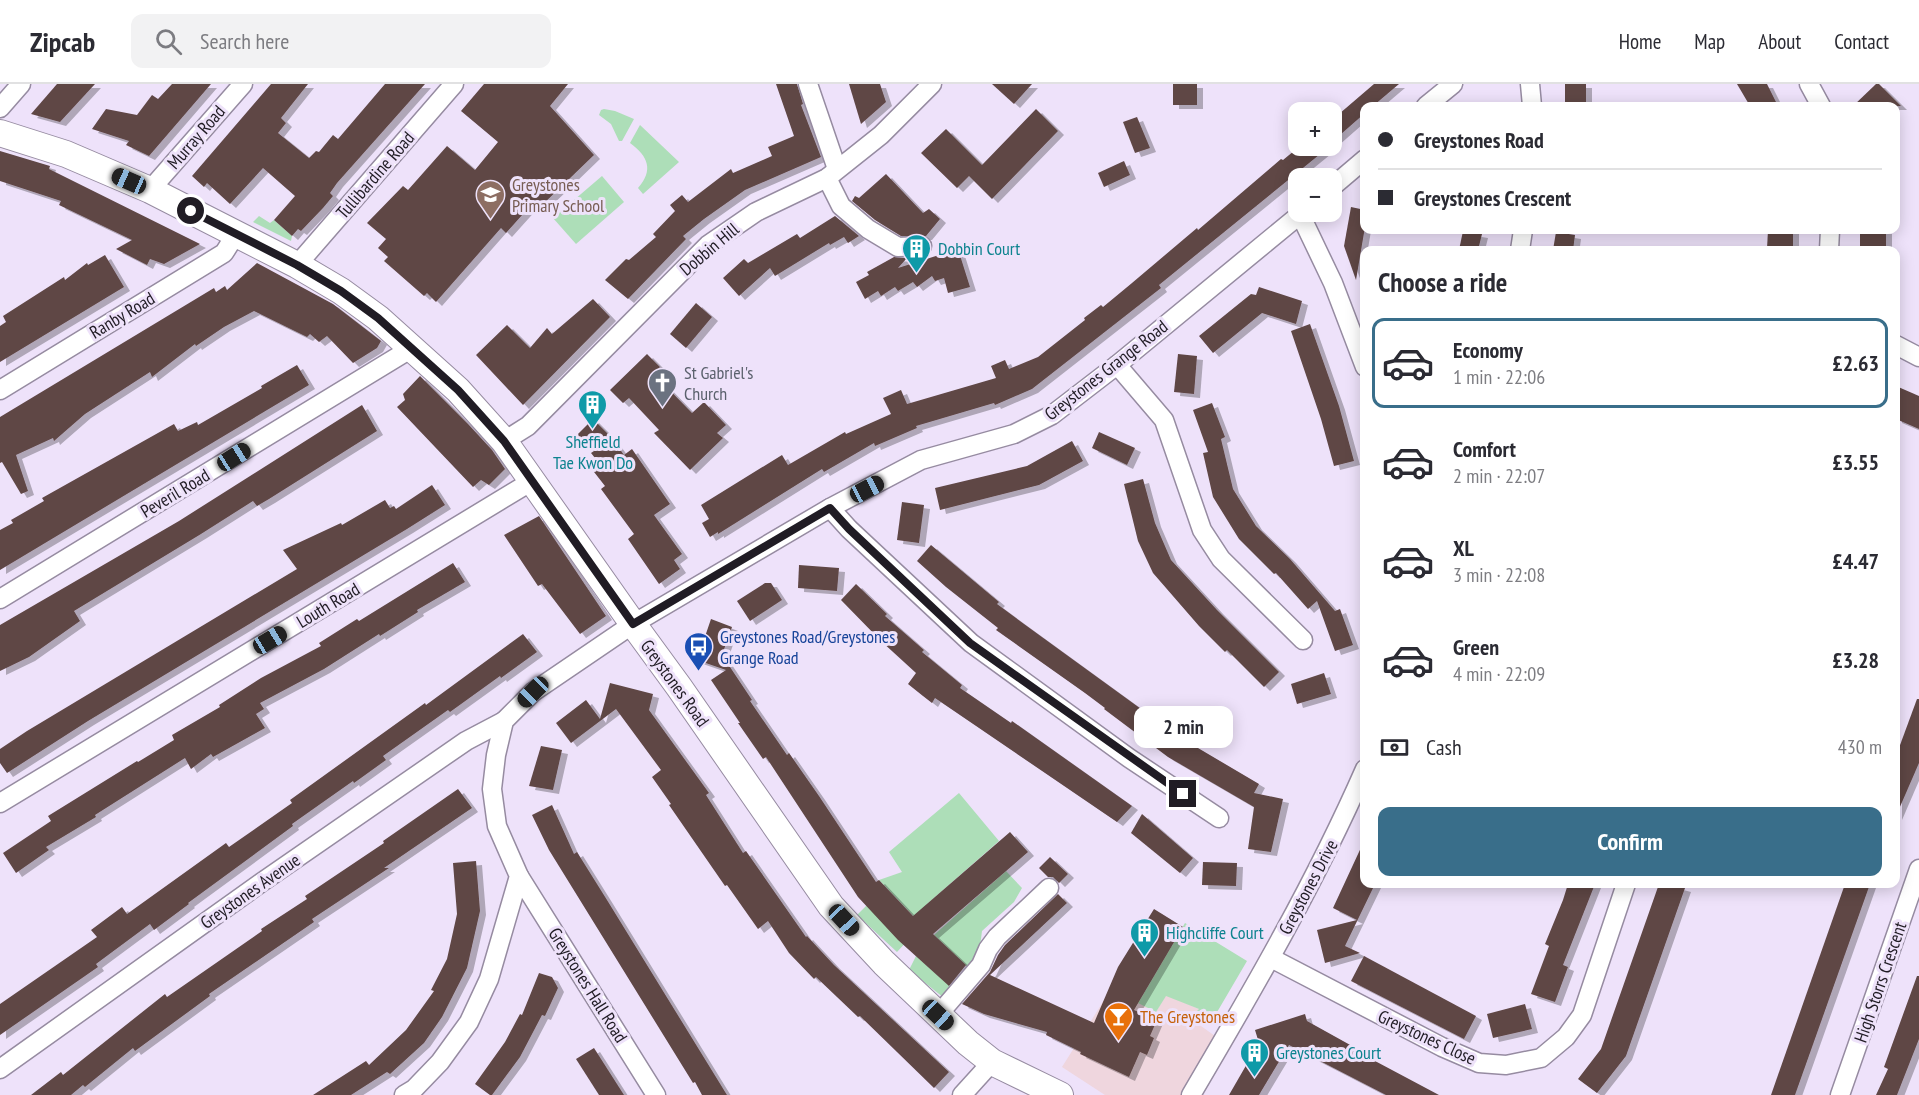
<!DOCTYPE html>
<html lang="en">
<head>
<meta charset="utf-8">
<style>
  body { margin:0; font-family:"PT Sans Narrow",sans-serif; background:#f2f2f3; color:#2b2b33; height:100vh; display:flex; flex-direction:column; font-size:22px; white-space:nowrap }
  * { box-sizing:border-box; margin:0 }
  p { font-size:20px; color:#7c7c81 }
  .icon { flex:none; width:33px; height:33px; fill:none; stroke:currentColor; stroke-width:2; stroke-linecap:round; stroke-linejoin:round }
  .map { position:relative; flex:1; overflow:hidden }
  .details { position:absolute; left:1360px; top:162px; width:540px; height:642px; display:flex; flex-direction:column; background:#fff; border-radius:12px; box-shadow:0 3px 15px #0003 }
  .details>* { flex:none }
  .guide { position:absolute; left:1360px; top:18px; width:540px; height:132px; border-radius:12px; box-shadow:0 3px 15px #0003; display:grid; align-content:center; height:132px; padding:0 18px; background:#fff }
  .controls { position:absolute; left:1288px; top:18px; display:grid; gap:12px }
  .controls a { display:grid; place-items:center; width:54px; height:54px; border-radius:12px; background:#fff; box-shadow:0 3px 15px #0003; font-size:30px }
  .end { position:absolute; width:27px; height:27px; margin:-14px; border:8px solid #201c24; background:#fff; box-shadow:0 0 0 3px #fff }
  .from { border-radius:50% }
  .bubble { position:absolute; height:42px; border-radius:12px; background:#fff; box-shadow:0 3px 15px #0003; font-size:20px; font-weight:600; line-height:42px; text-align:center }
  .car { position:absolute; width:18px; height:36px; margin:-18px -9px; border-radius:8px; box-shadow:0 0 4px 2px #0007; background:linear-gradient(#222 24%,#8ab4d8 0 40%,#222 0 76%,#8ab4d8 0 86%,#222 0) }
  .guide b { display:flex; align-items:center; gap:21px; height:57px; font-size:22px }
  .guide b+b { border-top:2px solid #e1e1e2 }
  .guide i { width:15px; height:15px; background:#2b2b33 }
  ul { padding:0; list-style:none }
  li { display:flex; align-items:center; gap:18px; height:90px; margin:0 12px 9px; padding:0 6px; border:3px solid transparent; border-radius:12px }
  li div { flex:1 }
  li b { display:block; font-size:22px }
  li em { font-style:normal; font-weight:600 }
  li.current { border-color:#396e8a }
  li>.icon { width:54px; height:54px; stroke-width:1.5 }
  h2 { padding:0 18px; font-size:27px; line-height:72px }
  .pay { display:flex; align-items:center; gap:15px; height:66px; padding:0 18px; font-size:22px }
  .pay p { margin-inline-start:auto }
  .action { display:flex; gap:12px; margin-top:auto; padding:12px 18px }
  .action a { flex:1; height:69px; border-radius:12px; background:#396e8a; color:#fff; font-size:24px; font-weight:600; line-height:69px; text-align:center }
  header { display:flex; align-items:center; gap:36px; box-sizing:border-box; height:84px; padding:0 30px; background:#fff; border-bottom:2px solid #e1e1e2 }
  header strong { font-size:28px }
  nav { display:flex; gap:33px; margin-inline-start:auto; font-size:21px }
  .search { width:420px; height:54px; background:#f2f2f3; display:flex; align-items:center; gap:15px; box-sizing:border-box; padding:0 21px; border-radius:12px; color:#7c7c81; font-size:22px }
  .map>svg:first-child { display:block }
</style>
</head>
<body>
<header>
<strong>Zipcab</strong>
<div class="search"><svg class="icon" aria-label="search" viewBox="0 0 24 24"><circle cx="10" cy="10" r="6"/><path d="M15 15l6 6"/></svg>Search here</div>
<nav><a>Home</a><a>Map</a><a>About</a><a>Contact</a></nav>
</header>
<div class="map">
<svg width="1919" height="1011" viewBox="0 0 1919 1011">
  <defs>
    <filter id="shadow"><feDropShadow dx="6" dy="4" stdDeviation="0" flood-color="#0004"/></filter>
  </defs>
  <rect width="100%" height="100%" fill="#eee2fa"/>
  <!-- commercial -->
  <path fill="#efd6de" d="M1120 909 1156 928 1166 911 1199 925 1194 937 1215 952 1184 1011H1105L1062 983 1106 913Z"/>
  <!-- green -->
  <g fill="#addeb8">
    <path d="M604 25 615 27 634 35 622 57H619L611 40 599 31 601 26Z"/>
    <path d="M640 41 679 78 643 110 638 104C654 86 648 72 630 59Z"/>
    <path d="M602 92 624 118 576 160 553 134Z"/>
    <path d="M259 132 270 139 274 136 292 152 291 157 253 138Z"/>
    <path d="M959 709 999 757 926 821 922 841 897 868 857 831 866 822 915 834 879 796 902 788 889 768Z"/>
    <path d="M1006 787 1022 804 1014 818 982 847 978 878 944 914 909 886 916 872 950 902 967 883 934 851Z"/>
    <path d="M1185 839 1247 877 1213 935 1197 927 1199 925 1166 912 1156 928 1138 919Z"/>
  </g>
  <!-- building -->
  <g fill="#5f4645" filter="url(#shadow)">
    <path d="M57 0H95L60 38 31 30Z"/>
    <path d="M172 0H211L149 72 126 61 129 57 92 45 106 25 137 31 152 11 158 15Z"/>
    <path d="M271 0H308L281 34 286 39 278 49 309 74 316 67 319 68 333 51 338 55 385 0H425L337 99 330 109 333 112 323 124 301 147 298 145 292 152 274 136 295 112 263 84 230 120 207 99 204 103 192 92Z"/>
    <path d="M484 0H568L550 22 594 71 538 125 532 120 506 149 501 144 436 218 427 209 424 212 384 177 388 173 378 164 386 155 367 139 403 102 408 106 447 62 475 86 498 58 461 27Z"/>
    <path d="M776 0H797L803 20 801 21 821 73 745 106 704 135 683 152 686 155 628 215 605 196 626 175 629 176 656 153 653 150 675 127 670 121 682 111 688 118 731 85 733 89 772 72 768 63 794 52Z"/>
    <path d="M849 0H880L886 18 861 40Z"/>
    <path d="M992 0H1032L1014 20Z"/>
    <rect x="1173" y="0" width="24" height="21"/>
    <path d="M1374 0H1399L1373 22H1365V29L1332 58V36Z"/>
    <path d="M1565 0H1586V22L1565 21Z"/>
    <path d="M1737 0H1767L1778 22H1750Z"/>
    <path d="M1876 0H1879L1901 22H1853Z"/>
    <path d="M1036 25 1058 47 992 115 969 92 957 104 921 69 946 45 982 81Z"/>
    <path d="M1137 33 1150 64 1135 69 1123 38Z"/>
    <path d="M1300 62H1330L1159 201 1161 204 1032 305 995 321 994 319 916 342 917 344 875 362 874 359 824 388 822 385 718 450V448L710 453 702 439 709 435 701 421 782 371 788 381 845 348 846 350 891 330 883 314 901 306 907 320 996 294 991 282 1005 276 1009 285 1038 273 1085 236 1084 234 1101 221 1103 223 1132 199 1197 144 1198 146 1281 75 1283 76Z"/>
    <path d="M0 67 50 82 49 85 200 160 164 180 150 175 147 181 116 165 132 156 59 121 61 117 0 97Z"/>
    <path d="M1124 77 1130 91 1104 103 1098 89Z"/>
    <path d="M886 90 923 129 929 125 940 135 926 152H901L875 136 852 117 855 112 859 114Z"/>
    <path d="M1351 123 1365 126V143L1356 196 1344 162Z"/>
    <path d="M835 132 859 152 848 159 844 153 830 161 829 159 775 192 770 184 739 212 723 194 744 175 748 179 797 150 800 154Z"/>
    <path d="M1768 146H1793V166L1767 165Z"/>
    <rect x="1860" y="146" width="26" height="20"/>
    <path d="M1463 147 1482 150 1478 166H1459Z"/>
    <path d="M1556 148 1575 151 1573 166H1553Z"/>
    <path d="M958 165 970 203 948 209 944 194 935 197 932 192 917 203 913 198 898 207 895 203 881 212 878 207 865 215 856 198 869 191 867 188 894 173 907 174 898 184Z"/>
    <path d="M105 171 124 203 0 278V242L6 238 3 232 64 193 65 196 87 179 88 181Z"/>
    <path d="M257 179 333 220 381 257 377 264 353 279 327 252 319 258 310 250 307 253 254 227 224 243 196 262 195 260 152 293 150 288 85 330 54 357 53 354 16 371 28 407 21 410 2 378 0 379V333L214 204 216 208 225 202 227 206Z"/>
    <path d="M1259 203 1302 217 1296 240 1262 229 1213 269 1199 252 1251 210 1256 211Z"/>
    <path d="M593 215 610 233 523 321 476 271 507 241 530 264 547 244 552 250Z"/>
    <path d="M696 219 712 233 686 264 670 250Z"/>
    <path d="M1310 240 1339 322 1354 377 1334 382 1321 335 1291 247Z"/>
    <path d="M647 270 660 283 653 289 692 329 704 318 726 341 717 349 723 354 690 386 654 349 659 346 629 314 623 319 610 306Z"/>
    <path d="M1178 270 1197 272 1194 310 1174 308Z"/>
    <path d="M297 281 309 301 0 486V446L13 439 11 436 44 417 42 414 174 340 178 347 197 338 198 341 262 304 261 302Z"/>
    <path d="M420 292 468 340 492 366 505 385 489 401 481 396 473 403 397 323 405 316 403 310Z"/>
    <path d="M1896 302 1919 312V345L1896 335Z"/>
    <path d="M1212 319 1225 353 1221 355 1233 405 1256 442 1290 475 1335 527 1340 525 1353 561 1335 567 1317 517 1308 525 1276 489 1274 490 1239 455 1213 413 1203 369 1208 368 1193 326Z"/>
    <path d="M362 321 377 347 269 415 257 422 253 417 201 450 74 527 80 537 29 573 0 587V541L179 437Z"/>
    <path d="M593 335 611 353 624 371 632 365 670 420 654 431 682 470 674 476 680 485 659 500 628 455 634 450 601 405 605 402 587 379 595 374 591 369 594 367 577 351Z"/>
    <path d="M1099 348 1135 364 1127 381 1092 364Z"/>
    <path d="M1072 357 1083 377 1039 401 940 426 935 404 1027 382Z"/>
    <path d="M1143 395 1155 439 1171 476 1217 526 1279 588 1264 603 1227 566 1225 568 1199 542 1153 489 1138 457 1124 400Z"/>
    <path d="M432 401 445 421 407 445 88 637 7 689 0 679V665L27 647 297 485 283 466 341 439 342 441 385 416 390 424 394 422 396 425Z"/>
    <path d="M902 418 924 421 919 459 897 456Z"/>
    <path d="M539 432 606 532 580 550 542 500 538 502 504 451Z"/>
    <path d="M931 461 999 518 997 520 1024 540 1181 654 1259 700 1254 709 1283 715 1271 768 1248 765 1254 723 1168 673 1104 625 1105 624 1085 609 996 546 998 544 946 503 917 477Z"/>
    <path d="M453 479 465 498 417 526 418 528 380 552 379 550 324 585 260 619 264 625 256 630 265 644 213 673 211 670 191 685 185 674 95 731 96 733 46 763 49 766 16 789 3 769 51 737 48 732 137 677 138 678 174 656 172 651 220 623 219 621 261 594 321 562 319 559 357 535 359 537Z"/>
    <path d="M799 481 839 484 837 507 798 504Z"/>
    <path d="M765 499H771L782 516 750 537 737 517Z"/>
    <path d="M856 500 887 530 885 532 924 566 922 568 962 601 960 604 1011 639 1012 637 1132 722 1117 738 935 614 932 619 923 612 908 600 916 589 881 557 841 516Z"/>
    <path d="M711 535 732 543 722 571 752 616 750 617 787 671 789 669 819 712 876 798 879 796 913 832 1010 748 1028 768 933 850 966 881 949 902 898 856 858 813 766 673 763 675 738 639H740L711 596 726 586 697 576Z"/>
    <path d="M523 550 537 568 501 594 500 592 450 628 448 626 383 672 386 676 354 699 353 697 292 740 293 742 188 819 189 820 154 846 150 840 96 880 98 883 0 951V920L97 853 91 846 122 823 127 830 226 759 229 763 292 719 290 716 425 619 426 621Z"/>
    <path d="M1324 589 1331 610 1297 620 1291 600Z"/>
    <path d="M610 599 653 610 649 626 709 709 706 711 743 769 746 767 806 853 807 852 834 881 949 988 934 1004 860 932 858 933 816 893 814 895 789 869 768 837 758 845 727 801 725 802 669 721 671 720 652 693 661 686 616 625 571 659 556 639 586 616 600 635Z"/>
    <path d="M1917 615H1919V679L1896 732V672Z"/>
    <path d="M541 662 562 666 553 706 529 702Z"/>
    <path d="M458 705 472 724 384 784H389L312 835 314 838 209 910 210 912 135 967 133 964 85 1003 83 1001 71 1011H31L61 988 63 991 165 910 167 913 262 847 261 845 307 815 305 812 384 759 383 757Z"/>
    <path d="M552 721 574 770 577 768 607 816 727 1011H702L695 998 693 999 549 766 532 731Z"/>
    <path d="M1142 730 1193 774 1180 789 1131 749Z"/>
    <path d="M1365 755V800H1375L1345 862 1360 869 1325 879 1317 846 1357 836 1333 824Z"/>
    <path d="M1050 773 1068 790 1059 799 1053 793H1048L1039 784Z"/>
    <path d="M476 777 480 827 467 884 442 933 424 959 390 990 387 988 351 1011H313L366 977 369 981 406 946 434 907 431 906 447 875 457 830 453 779Z"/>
    <path d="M1203 778 1237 779 1236 802 1202 801Z"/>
    <path d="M1568 800H1595L1563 881 1568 883 1555 918 1531 910 1549 862 1545 860 1563 816Z"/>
    <path d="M1659 800H1670L1685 804 1626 972 1597 1009 1578 995 1601 965Z"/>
    <path d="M1845 800H1870L1795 1011H1771Z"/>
    <path d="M1058 810 1067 819 990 891 1094 939 1118 883 1154 825 1183 843 1134 926 1157 936 1150 952 1154 954 1147 971 1140 968 1129 993 1080 970 1081 968 1046 951 1047 948 984 930 962 920 990 888 998 871 1005 861Z"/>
    <path d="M1364 872 1476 932 1464 955 1351 897Z"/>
    <path d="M539 889 552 893 558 904 545 932 542 931 520 973 492 1011H490L475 1000 505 958 520 930 522 931Z"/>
    <path d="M1917 892H1919V955L1897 1011H1876L1888 985 1884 983Z"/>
    <path d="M1525 920 1532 945 1493 954 1487 930Z"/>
    <path d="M1305 930 1307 937 1361 967 1360 969 1439 1011H1386L1289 961 1259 1011H1229L1259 959 1255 946Z"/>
    <path d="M594 964 624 1011H599L576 975Z"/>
  </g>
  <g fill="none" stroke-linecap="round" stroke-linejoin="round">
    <defs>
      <g id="street">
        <path d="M808 0 837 85"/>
        <path d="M1530 0 1532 22"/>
        <path d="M1809 0 1821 22"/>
        <path d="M1426 22 1453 0"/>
        <path d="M0 24 21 0"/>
        <path d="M827 94 841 122 868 145 898 163 922 162"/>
        <path d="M1332 103 1365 75"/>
        <path d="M150 106 243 0"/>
        <path d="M1300 130 1333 199 1365 283"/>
        <path d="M1520 166 1523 146"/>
        <path d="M1829 166 1830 146"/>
        <path d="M297 181 454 0"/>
        <path d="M1896 261 1919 273"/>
        <path d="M1117 281 1164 336 1202 446 1221 475 1303 556"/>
        <path d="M0 306 224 169 236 150"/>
        <path d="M504 357 528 342 708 161 756 128 827 94 881 51 932 0"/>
        <path d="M830 424 849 445 971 559 1129 674 1219 734"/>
        <path d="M0 515 412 264"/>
        <path d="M0 719 532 397"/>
        <path d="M519 792 656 1011"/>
        <path d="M1271 874 1442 963 1479 979 1506 981 1541 974 1566 953 1582 931 1626 800"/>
        <path d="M938 931 981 881 988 865 997 853 1049 804"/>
        <path d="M0 985 262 798 466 657 504 637"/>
        <path d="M404 1011 414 1005 440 978 469 938 489 895 519 792 497 742 492 705 496 671 504 637 533 608 633 540 830 424 921 376 1014 350 1052 331 1117 281 1303 128"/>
        <path d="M962 1011 992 978"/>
        <path d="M1191 1011C1254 904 1315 799 1365 685"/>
        <path d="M1840 1011 1919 785"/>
      </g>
      <path id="secondary" d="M0 49 66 70 150 106 297 181 341 207 378 234 458 306 504 357 633 540 679 603 831 822 884 879 968 959 992 978 1060 1011"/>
    </defs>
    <!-- street casing -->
    <use href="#street" stroke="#968ba1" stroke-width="21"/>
    <!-- secondary casing -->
    <use href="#secondary" stroke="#968ba1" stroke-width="28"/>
    <!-- street -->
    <use href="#street" stroke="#fff" stroke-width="18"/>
    <!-- secondary -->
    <use href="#secondary" stroke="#fff" stroke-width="26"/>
  </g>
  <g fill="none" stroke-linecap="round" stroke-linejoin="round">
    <!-- route -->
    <path stroke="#201c24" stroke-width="8" d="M191 127 297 181 341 207 378 234 458 306 504 357 633 540 830 424 849 445 970 559 1183 710"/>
  </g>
  <!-- icons -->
  <defs>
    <symbol id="school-pin" viewBox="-11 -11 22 30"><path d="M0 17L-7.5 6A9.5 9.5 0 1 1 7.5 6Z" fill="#8d6e63" stroke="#eee2fa"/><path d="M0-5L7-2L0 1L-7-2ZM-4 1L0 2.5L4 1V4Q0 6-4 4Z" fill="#fff"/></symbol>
    <symbol id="building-pin" viewBox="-11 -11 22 30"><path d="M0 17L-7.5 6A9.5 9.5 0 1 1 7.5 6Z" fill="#0f9aa8" stroke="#eee2fa"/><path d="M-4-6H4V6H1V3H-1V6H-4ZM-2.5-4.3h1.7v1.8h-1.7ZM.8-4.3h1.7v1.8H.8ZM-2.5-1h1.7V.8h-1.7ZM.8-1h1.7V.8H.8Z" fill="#fff"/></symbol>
    <symbol id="church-pin" viewBox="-11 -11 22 30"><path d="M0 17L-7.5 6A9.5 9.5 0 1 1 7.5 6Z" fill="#6b7280" stroke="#eee2fa"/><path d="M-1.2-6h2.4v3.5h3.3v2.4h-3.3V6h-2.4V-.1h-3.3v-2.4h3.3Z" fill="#fff"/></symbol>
    <symbol id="bus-pin" viewBox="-11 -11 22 30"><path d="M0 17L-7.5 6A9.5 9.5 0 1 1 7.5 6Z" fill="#1a4fb4" stroke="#eee2fa"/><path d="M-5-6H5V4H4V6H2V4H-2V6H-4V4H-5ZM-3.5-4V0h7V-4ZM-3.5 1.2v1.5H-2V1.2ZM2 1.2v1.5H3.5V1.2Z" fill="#fff"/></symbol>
    <symbol id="bar-pin" viewBox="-11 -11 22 30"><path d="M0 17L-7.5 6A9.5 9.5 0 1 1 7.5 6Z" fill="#e8710a" stroke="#eee2fa"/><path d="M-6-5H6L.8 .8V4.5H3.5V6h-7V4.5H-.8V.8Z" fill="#fff"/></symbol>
  </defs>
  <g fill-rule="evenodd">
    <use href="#school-pin" x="474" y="94" width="33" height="45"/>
    <use href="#building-pin" x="900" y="148" width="33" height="45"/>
    <use href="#church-pin" x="646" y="282" width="33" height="45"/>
    <use href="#building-pin" x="576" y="304" width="33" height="45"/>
    <use href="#bus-pin" x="682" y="546" width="33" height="45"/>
    <use href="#building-pin" x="1128" y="832" width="33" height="45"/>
    <use href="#bar-pin" x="1102" y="916" width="33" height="45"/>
    <use href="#building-pin" x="1238" y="952" width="33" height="45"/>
  </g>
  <g text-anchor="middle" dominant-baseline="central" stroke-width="6" stroke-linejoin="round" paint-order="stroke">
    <!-- street labels -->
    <g font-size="18" fill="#201c24" stroke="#eee2fa">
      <text transform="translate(196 53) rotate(-49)">Murray Road</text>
      <text transform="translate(375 91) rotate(-49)">Tullibardine Road</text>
      <text transform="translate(709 165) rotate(-40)">Dobbin Hill</text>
      <text transform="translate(122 231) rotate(-31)">Ranby Road</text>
      <text transform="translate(1106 286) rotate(-38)">Greystones Grange Road</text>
      <text transform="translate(175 409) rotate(-31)">Peveril Road</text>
      <text transform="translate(328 521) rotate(-31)">Louth Road</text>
      <text transform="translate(675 599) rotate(54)">Greystones Road</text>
      <text transform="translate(1308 803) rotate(-62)">Greystones Drive</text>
      <text transform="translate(250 807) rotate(-35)">Greystones Avenue</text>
      <text transform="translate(1880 898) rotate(-71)">High Storrs Crescent</text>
      <text transform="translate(588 901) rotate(58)">Greystones Hall Road</text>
      <text transform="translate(1427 953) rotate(25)">Greystones Close</text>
    </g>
    <!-- education labels -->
    <g font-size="18" fill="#785e54" stroke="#eee2fa" text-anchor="start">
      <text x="512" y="100">Greystones<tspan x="512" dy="21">Primary School</tspan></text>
    </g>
    <!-- culture labels -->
    <g font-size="18" fill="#0d838f" stroke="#eee2fa" text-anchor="start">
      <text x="938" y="164">Dobbin Court</text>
      <text x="593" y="357" text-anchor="middle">Sheffield<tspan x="593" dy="21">Tae Kwon Do</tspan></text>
      <text x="1166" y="848">Highcliffe Court</text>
      <text x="1276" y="968">Greystones Court</text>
    </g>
    <!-- worship labels -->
    <g font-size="18" fill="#5b616d" stroke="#eee2fa" text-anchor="start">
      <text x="684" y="288">St Gabriel's<tspan x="684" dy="21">Church</tspan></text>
    </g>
    <!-- transit labels -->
    <g font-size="18" fill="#164399" stroke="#eee2fa" text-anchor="start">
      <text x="720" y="552">Greystones Road/Greystones<tspan x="720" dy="21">Grange Road</tspan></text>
    </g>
    <!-- food labels -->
    <g font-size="18" fill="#c56008" stroke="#eee2fa" text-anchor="start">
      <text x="1140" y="932">The Greystones</text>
    </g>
  </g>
</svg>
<div class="controls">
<a>+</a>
<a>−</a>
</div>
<i class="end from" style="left:191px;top:127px"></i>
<i class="end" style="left:1183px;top:710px"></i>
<div class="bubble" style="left:1134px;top:622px;width:99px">2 min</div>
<i class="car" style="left:129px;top:97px;rotate:294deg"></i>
<i class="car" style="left:234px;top:373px;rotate:58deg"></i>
<i class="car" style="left:867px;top:405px;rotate:62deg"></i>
<i class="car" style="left:270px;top:556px;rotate:59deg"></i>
<i class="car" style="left:533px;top:608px;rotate:225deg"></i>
<i class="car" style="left:844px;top:836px;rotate:137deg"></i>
<i class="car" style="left:938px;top:931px;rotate:133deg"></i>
<div class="guide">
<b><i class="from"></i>Greystones Road</b>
<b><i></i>Greystones Crescent</b>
</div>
<section class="details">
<h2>Choose a ride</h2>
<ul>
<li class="current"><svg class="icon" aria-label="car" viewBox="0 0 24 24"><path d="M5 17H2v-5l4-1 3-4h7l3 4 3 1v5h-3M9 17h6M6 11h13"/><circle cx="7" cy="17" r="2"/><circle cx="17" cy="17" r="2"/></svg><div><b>Economy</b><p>1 min · 22:06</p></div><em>£2.63</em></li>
<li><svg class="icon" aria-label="car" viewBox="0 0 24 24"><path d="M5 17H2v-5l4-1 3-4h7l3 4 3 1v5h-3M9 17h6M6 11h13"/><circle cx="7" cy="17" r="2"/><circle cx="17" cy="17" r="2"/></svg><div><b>Comfort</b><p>2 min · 22:07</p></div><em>£3.55</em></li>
<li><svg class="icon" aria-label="car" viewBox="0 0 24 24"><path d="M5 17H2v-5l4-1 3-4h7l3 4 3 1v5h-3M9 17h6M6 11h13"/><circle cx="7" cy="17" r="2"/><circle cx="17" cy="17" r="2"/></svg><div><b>XL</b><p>3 min · 22:08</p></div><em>£4.47</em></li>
<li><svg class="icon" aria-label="car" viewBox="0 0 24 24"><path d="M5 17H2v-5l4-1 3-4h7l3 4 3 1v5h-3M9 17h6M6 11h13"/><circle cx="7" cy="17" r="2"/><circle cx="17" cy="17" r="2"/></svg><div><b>Green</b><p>4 min · 22:09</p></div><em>£3.28</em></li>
</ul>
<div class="pay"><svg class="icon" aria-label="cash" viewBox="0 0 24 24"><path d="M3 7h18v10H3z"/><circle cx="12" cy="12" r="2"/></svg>Cash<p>430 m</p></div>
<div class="action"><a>Confirm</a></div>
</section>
</div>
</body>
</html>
